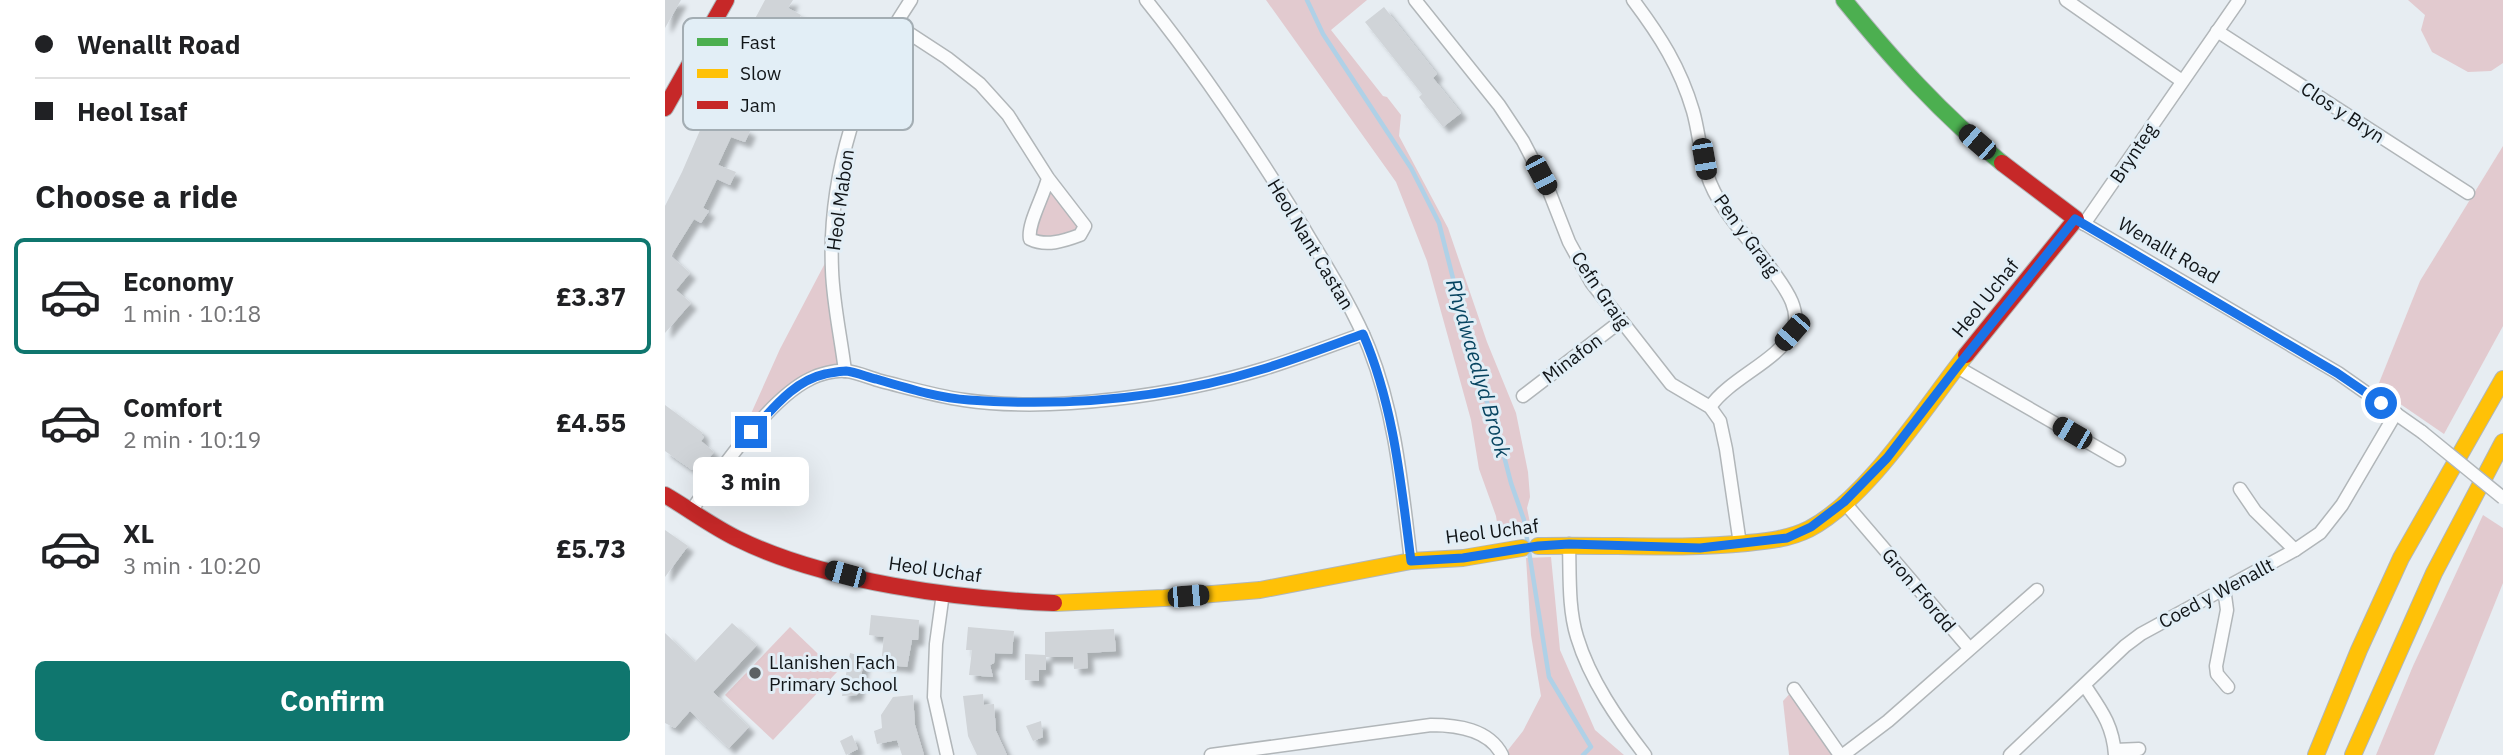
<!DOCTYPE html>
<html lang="en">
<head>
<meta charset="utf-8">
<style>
  body { margin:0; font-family:"IBM Plex Sans",sans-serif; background:#f6f6f6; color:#202124; height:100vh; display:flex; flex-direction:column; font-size:26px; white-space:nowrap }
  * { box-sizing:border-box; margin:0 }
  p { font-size:23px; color:#757577 }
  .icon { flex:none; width:38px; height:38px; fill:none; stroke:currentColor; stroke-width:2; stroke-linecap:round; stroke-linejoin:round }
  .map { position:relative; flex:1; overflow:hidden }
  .panel { display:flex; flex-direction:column; background:#fff; width:665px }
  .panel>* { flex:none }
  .top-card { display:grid; align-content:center; height:154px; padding:0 35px; background:#fff }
  .end { position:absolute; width:32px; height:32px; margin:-16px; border:9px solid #1a73e8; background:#fff; box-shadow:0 0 0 4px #fff }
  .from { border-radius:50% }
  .bubble { position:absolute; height:49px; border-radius:10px; background:#fff; box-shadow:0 7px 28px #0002; font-size:23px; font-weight:700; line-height:49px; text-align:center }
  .car { position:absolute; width:21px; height:42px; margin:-21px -10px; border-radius:9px; box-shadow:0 0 5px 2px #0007; background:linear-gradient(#222 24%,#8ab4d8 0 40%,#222 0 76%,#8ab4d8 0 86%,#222 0) }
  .top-card b { display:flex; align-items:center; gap:24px; height:66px; font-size:26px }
  .top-card b+b { border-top:2px solid #e0e0e0 }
  .top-card i { width:18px; height:18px; background:#202124 }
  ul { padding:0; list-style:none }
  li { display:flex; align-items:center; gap:21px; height:116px; margin:0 14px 10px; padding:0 21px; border:4px solid transparent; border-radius:10px }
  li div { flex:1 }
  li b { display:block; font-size:26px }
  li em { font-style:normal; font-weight:700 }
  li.on { border-color:#0f766e }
  li>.icon { width:63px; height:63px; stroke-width:1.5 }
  h2 { padding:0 35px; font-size:32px; line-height:84px }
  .button { display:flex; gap:14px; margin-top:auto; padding:14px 35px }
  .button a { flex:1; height:80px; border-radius:10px; background:#0f766e; color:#fff; font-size:28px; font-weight:700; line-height:80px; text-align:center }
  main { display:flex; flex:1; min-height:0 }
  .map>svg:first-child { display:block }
</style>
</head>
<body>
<main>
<section class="panel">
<div class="top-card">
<b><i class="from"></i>Wenallt Road</b>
<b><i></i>Heol Isaf</b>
</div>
<h2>Choose a ride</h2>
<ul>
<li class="on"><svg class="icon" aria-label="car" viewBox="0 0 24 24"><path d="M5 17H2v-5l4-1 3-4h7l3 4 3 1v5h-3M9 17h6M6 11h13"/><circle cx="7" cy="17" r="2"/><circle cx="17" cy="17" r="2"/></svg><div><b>Economy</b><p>1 min · 10:18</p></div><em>£3.37</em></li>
<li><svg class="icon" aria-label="car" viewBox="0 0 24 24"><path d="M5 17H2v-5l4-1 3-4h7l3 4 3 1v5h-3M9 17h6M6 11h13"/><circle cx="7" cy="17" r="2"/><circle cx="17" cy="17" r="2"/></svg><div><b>Comfort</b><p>2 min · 10:19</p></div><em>£4.55</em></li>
<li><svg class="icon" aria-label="car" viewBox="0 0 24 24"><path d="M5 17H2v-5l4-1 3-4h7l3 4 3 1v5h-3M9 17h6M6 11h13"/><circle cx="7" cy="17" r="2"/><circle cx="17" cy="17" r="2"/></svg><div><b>XL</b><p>3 min · 10:20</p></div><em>£5.73</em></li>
</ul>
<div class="button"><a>Confirm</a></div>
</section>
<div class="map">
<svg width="1838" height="755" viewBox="0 0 1838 755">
  <defs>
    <filter id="shadow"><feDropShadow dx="6" dy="6" stdDeviation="2" flood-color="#0004"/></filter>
  </defs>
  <rect width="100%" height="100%" fill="#e7edf2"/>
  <!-- green -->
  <g fill="#e2cacf">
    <path d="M601 0H702L666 30 718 96 722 97 736 115 734 136 783 228 822 342 851 413 863 472 865 497 862 508 866 528 833 530 831 516 814 469 806 420 762 261 731 182Z"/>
    <path d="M1743 0H1838V63L1826 71 1803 72 1767 52 1756 30 1760 15Z"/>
    <path d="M1838 146V326L1779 434 1712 388 1755 281Z"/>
    <path d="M383 178 414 217 415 235 365 239Z"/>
    <path d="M168 248 179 370 152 376 71 447 115 349Z"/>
    <path d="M1818 515 1838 528V583L1769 755H1711L1748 666Z"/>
    <path d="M886 557 895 650 930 730 959 755H844L843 750 858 731 876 696 866 635 861 558Z"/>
    <path d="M125 627 172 672 108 740 60 695Z"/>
    <path d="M1129 689 1175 755H1124L1118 701Z"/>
  </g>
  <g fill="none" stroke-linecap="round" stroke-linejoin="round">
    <!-- stream -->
    <path stroke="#afd1e7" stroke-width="4.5" d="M642 0 658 34 746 168 774 223 813 377 833 433 846 483 859 520 884 677 926 747 918 755"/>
  </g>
  <!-- building -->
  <g fill="#d0d4d8" filter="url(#shadow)">
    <path d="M0 0H16L0 28Z"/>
    <path d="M100 0H128L123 8 136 15 129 27 117 20 104 45 118 53 111 67 103 62 88 86 99 92 94 103 81 99 70 123 85 131 80 142 66 137 53 165 71 172 65 185 52 179 38 208 44 211 36 223 29 219 6 256 25 273 11 290 26 303 0 333V206L17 172 55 84Z"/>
    <path d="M719 7 772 74 768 78 796 113 778 127 754 97 757 94 700 22Z"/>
    <path d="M0 405 38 433 36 435 39 437 36 441 49 452 34 470 30 467 27 470 0 451Z"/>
    <path d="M0 530 23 546 0 577Z"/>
    <path d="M206 615 254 620 253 640H247L242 667 216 664 219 637 204 635Z"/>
    <path d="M67 623 92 645 48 692 84 727 64 748 25 711 10 728 0 723V633L30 662Z"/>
    <path d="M303 627 349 631 347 654 330 653 329 663 325 665 328 677 304 675 307 650H301Z"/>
    <path d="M449 629 451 651 422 653 423 668 409 669 408 657H381V670H374V681L360 680V654L380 655V632Z"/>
    <path d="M185 653 200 657 192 695 177 696Z"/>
    <path d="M318 694 319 705 329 704 331 731 342 755H312L303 736 298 696Z"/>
    <path d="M248 695 250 725 259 755H237L232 740 212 744 209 731 217 728 216 715 228 697Z"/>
    <path d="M376 721 378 737 368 741 361 726Z"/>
    <path d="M187 735 193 749 181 755 175 741Z"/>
  </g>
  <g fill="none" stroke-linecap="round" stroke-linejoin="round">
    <defs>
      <g id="street">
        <path d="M481 0C539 72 589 148 638 227 661 266 687 306 704 348 731 416 737 490 746 561"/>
        <path d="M750 0 834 105 858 141 884 191 904 242 926 282 1006 384 1045 407 1055 421 1061 449 1075 544"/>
        <path d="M968 0C995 36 1015 67 1028 111 1034 132 1035 154 1042 174 1053 210 1085 239 1107 270 1119 287 1138 310 1127 332 1113 361 1065 378 1045 407"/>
        <path d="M1401 0 1517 81"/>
        <path d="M230 24 282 58 315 84 343 115 383 178 420 226 415 235C399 241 381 247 365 239 362 224 379 196 383 178"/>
        <path d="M1552 31 1803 193"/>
        <path d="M1411 219 1673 373 1757 432"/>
        <path d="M1419 224 1574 0"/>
        <path d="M1292 367 1454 460"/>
        <path d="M180 371C176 338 168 303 167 270 163 176 194 77 246 0"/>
        <path d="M858 396 956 321"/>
        <path d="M1575 489 1590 511 1630 550"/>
        <path d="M1179 502 1304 648"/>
        <path d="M25 512C53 474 103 399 145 379 154 374 170 370 181 371 192 372 205 378 216 381 244 388 271 396 299 400 387 413 513 395 598 369 631 359 664 346 698 334"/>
        <path d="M904 544C905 574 903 608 912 637 925 680 953 720 980 755"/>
        <path d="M1559 588 1562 610 1551 666 1552 674 1563 687"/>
        <path d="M278 593 271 644 269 697 282 755"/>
        <path d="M1420 686C1436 710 1448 725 1450 755"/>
        <path d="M1129 689 1175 755"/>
        <path d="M1450 750 1474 749"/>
        <path d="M546 755 766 725C792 725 824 729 837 755"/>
        <path d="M1178 755 1223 721 1372 590"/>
        <path d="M1345 755 1460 646 1476 634 1630 550 1655 533 1677 505 1731 413"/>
      </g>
      <path id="fast" d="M1179 0C1227 59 1277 115 1337 163"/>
      <g id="slow">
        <path d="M873 546C943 544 1012 550 1082 543 1103 541 1124 539 1144 529 1202 499 1260 407 1301 355"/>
        <path d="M389 603 499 598 595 590 746 561 798 558 857 548"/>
        <path d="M1651 755 1694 650 1736 558 1838 379"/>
        <path d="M1688 755 1769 573 1838 442"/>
      </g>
      <g id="jam">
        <path d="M0 108 61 0"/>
        <path d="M1301 355 1411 219 1337 163"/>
        <path d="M0 495C24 509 48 527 73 539 160 582 293 599 389 603"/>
      </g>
    </defs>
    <!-- street casing -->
    <use href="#street" stroke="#b1b6b9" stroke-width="15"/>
    <!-- fast casing -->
    <use href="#fast" stroke="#b1b6b9" stroke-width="18"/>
    <!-- slow casing -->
    <use href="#slow" stroke="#b1b6b9" stroke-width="18"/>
    <!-- jam casing -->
    <use href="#jam" stroke="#b1b6b9" stroke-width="18"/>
    <!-- street -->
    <use href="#street" stroke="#fbfcfd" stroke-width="12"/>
    <!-- fast -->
    <use href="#fast" stroke="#4caf50" stroke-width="16"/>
    <!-- slow -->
    <use href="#slow" stroke="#ffc107" stroke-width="16"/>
    <!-- jam -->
    <use href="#jam" stroke="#c62828" stroke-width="16"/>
    <defs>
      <path id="street-bridge" d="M1757 432 1838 498"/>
    </defs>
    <!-- street-bridge casing -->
    <use href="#street-bridge" stroke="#b1b6b9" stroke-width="15" stroke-linecap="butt"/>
    <!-- street-bridge -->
    <use href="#street-bridge" stroke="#fbfcfd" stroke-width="12"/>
  </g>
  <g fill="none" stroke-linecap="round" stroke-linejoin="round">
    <!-- route -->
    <path stroke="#1a73e8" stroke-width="9" d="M86 432C107 410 128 381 160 374 166 373 175 371 181 371 191 372 202 377 211 379 242 388 273 398 304 400 402 407 504 398 598 369 631 359 665 346 698 334 729 406 736 484 746 561L798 558 873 546 904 544 1035 548 1122 538 1146 527 1179 502 1222 458 1292 367 1410 219 1672 373 1716 403"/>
  </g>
  <!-- markers -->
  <circle fill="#5c6164" stroke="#e2eef6" stroke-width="2.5" cx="90" cy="673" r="7"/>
  <g text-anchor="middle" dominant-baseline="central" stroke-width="6" stroke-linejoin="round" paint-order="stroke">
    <!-- street labels -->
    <g font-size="19" fill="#111518" stroke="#e2eef6">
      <text transform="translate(1678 112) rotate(33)">Clos y Bryn</text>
      <text transform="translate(1468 153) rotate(-56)">Brynteg</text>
      <text transform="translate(175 200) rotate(-82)">Heol Mabon</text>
      <text transform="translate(1082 235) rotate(54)">Pen y Graig</text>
      <text transform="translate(646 244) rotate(59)">Heol Nant Castan</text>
      <text transform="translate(1504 250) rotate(30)">Wenallt Road</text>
      <text transform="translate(936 290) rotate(56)">Cefn Graig</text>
      <text transform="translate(1320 298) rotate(-51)">Heol Uchaf</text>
      <text transform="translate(907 358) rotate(-37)">Minafon</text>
      <text transform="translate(827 531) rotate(-7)">Heol Uchaf</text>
      <text transform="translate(270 569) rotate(8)">Heol Uchaf</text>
      <text transform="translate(1254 590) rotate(50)">Gron Ffordd</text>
      <text transform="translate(1551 593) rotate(-28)">Coed y Wenallt</text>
    </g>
    <!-- poi labels -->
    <g font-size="19" fill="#111518" stroke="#e2eef6" text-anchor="start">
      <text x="104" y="662">Llanishen Fach<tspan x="104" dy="22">Primary School</tspan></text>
    </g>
    <!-- water labels -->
    <g font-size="21" font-style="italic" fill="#074460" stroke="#e2eef6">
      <text transform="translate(814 368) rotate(74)">Rhydwaedlyd Brook</text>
    </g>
  </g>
  <!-- legend -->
  <rect x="18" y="18" width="230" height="112" rx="10" fill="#e2eef6" stroke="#a3adb3" stroke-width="2"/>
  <rect x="32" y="38" width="31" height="8" fill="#4caf50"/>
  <rect x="32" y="69" width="31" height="9" fill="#ffc107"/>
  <rect x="32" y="101" width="31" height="8" fill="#c62828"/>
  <g font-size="19" fill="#111518">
    <text x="75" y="49">Fast</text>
    <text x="75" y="80">Slow</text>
    <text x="75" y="112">Jam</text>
  </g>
</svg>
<i class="end from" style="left:1716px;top:403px"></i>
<i class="end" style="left:86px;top:432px"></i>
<div class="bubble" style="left:28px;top:457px;width:116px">3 min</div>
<i class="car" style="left:1312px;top:142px;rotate:311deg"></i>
<i class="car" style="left:1039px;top:159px;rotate:170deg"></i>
<i class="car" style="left:876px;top:175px;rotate:152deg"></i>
<i class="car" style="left:1127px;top:332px;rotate:221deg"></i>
<i class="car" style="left:1407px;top:433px;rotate:300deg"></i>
<i class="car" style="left:180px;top:574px;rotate:285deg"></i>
<i class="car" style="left:523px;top:596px;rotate:85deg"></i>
</div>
</main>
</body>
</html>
